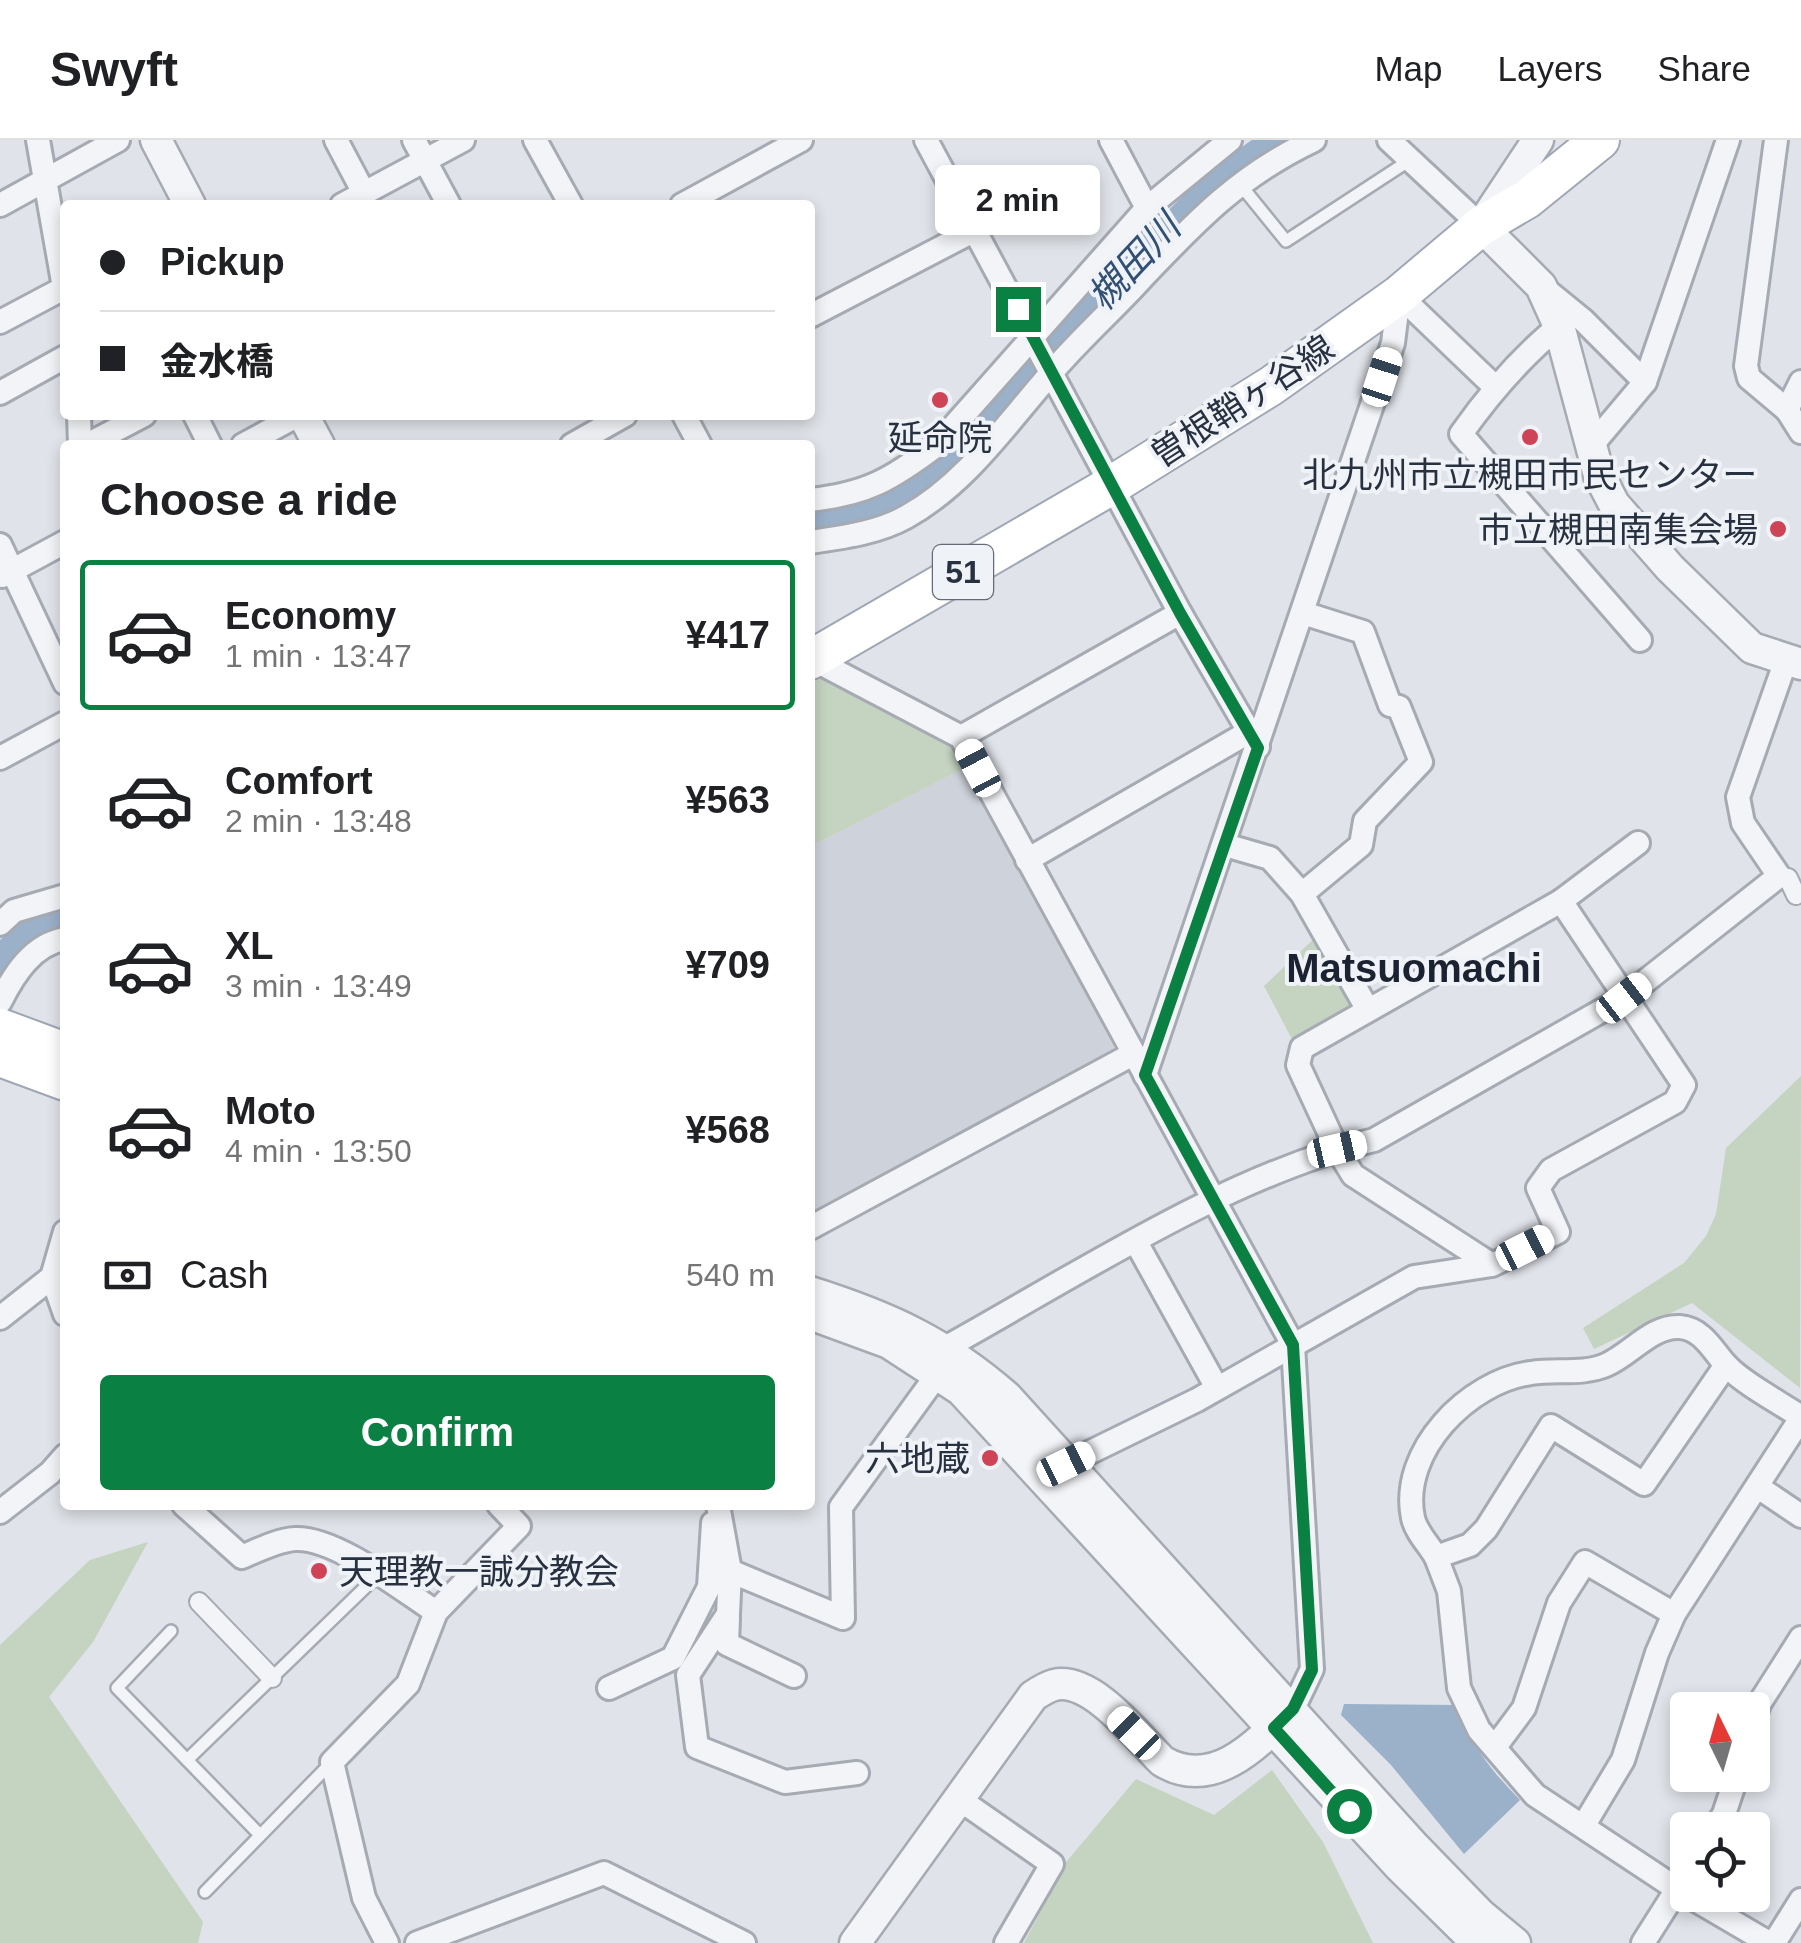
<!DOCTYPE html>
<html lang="en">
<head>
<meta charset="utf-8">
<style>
  body { margin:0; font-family:Helvetica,"Noto Sans JP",sans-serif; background:#f6f6f6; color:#202124; height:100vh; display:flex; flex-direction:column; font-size:38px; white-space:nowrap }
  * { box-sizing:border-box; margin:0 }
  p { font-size:32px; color:#757577 }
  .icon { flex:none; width:55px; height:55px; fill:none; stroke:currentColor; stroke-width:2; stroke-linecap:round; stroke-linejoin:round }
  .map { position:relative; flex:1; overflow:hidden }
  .sheet { position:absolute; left:60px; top:300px; width:755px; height:1070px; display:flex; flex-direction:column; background:#fff; border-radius:10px; box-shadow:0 5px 15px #0003 }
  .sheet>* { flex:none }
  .top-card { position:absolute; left:60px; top:60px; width:755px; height:220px; border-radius:10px; box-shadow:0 5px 15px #0003; display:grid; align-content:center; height:220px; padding:0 40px; background:#fff }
  .needle { width:65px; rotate:355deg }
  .fabs { position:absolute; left:1670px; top:1552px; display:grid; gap:20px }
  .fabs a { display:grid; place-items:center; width:100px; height:100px; border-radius:10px; background:#fff; box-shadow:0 5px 15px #0003; font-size:50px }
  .end { position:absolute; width:45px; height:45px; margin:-22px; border:12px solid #0b8043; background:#fff; box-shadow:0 0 0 5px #fff }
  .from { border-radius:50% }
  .bubble { position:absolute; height:70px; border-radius:10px; background:#fff; box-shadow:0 5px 15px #0003; font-size:32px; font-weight:700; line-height:70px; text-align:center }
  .car { position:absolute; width:30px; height:60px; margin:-30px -15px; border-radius:12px; box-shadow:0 0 8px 2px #0007; background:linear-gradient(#fff 24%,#345 0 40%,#fff 0 76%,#345 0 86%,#fff 0) }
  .top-card b { display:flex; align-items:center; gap:35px; height:95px; font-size:38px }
  .top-card b+b { border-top:2px solid #e0e0e0 }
  .top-card i { width:25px; height:25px; background:#202124 }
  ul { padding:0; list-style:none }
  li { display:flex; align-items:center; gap:30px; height:150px; margin:0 20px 15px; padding:0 20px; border:5px solid transparent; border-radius:10px }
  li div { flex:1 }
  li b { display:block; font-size:38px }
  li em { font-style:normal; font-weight:700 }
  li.current { border-color:#0b8043 }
  li>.icon { width:90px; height:90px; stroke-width:1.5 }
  h2 { padding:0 40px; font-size:45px; line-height:120px }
  .pay { display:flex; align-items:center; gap:25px; height:110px; padding:0 40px; font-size:38px }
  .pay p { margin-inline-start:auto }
  .cta { display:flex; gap:20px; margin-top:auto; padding:20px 40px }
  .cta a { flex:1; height:115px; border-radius:10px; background:#0b8043; color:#fff; font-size:40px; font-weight:700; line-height:115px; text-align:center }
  header { display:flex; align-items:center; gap:60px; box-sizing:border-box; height:140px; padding:0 50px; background:#fff; border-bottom:2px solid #e0e0e0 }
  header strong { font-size:48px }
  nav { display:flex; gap:55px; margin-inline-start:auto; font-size:35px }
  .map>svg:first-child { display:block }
</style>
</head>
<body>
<header>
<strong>Swyft</strong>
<nav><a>Map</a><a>Layers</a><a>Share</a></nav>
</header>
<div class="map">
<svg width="1801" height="1803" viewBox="0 0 1801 1803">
  <rect width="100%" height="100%" fill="#e0e3e9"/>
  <!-- built -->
  <path fill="#ced2db" d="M966 627 1116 911 810 1075V707Z"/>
  <!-- green -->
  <g fill="#c5d3c1">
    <path d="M825 537 956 608 966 627 810 707V542Z"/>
    <path d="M1320 793 1359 867 1294 903 1264 846Z"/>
    <path d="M1801 936 1800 1248 1692 1163 1594 1209 1583 1188 1684 1123 1706 1096 1716 1074 1726 1008Z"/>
    <path d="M148 1402 93 1502 49 1557 203 1782 198 1803H0V1505L90 1420Z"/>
    <path d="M1272 1630 1323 1702 1373 1803H1024L1067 1721 1136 1639 1214 1675Z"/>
  </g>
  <!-- water -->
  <g fill="#9bb0c9">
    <path d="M1252 0H1301L1270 15 938 348 872 384 810 395V370L877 358 935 322 1029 217 1046 192 1117 120 1215 25Z"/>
    <path d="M65 769V792L0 842V800L18 784Z"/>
    <path d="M1344 1564 1458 1565C1472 1607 1490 1629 1520 1660L1464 1714 1391 1625 1341 1575Z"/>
  </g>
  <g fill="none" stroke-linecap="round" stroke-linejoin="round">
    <defs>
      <g id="service">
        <path d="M1239 43 1286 101 1410 20"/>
        <path d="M171 1491 117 1548 260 1695"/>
        <path d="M187 1620 378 1435"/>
        <path d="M205 1752 332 1622"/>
      </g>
      <g id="pedestrian">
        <path d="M1779 736 1788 738 1796 755"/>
        <path d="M199 1462 272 1538"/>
      </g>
      <g id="minor">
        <path d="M38 0 65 153"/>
        <path d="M336 0 364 53"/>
        <path d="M414 0 449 65"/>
        <path d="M535 0 571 65"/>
        <path d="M926 0 1180 473 1258 607"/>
        <path d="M1111 0 1147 68"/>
        <path d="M1389 0 1481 86"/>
        <path d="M1776 0 1746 226 1749 238 1787 270 1801 292"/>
        <path d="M0 65 118 0"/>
        <path d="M342 65 463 0"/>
        <path d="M682 65 801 0"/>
        <path d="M1545 149 1583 180 1645 242"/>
        <path d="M1399 155 1495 247"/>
        <path d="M810 176 975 90"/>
        <path d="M0 182 64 148"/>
        <path d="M1559 186C1520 218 1490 253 1461 294L1640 500"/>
        <path d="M0 253 65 217"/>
        <path d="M1787 270 1801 242"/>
        <path d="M79 275 80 305"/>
        <path d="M195 275 210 305"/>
        <path d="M684 275 700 305"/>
        <path d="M87 305 144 275"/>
        <path d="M243 305 298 275"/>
        <path d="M572 305 625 275"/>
        <path d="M1592 305 1645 242 1728 0"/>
        <path d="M810 360C867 354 892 339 937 305L1147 68 1230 0"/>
        <path d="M810 402C843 397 877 393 906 377 966 344 1007 283 1052 232 1080 199 1113 170 1142 138 1197 80 1240 35 1314 0"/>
        <path d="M0 405 65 543"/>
        <path d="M2 436 65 402"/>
        <path d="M810 511 822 524 961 597 1293 1205 1312 1529 1293 1569"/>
        <path d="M961 597 1180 473"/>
        <path d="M0 618 65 583"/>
        <path d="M1225 705 1270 718 1302 754 1368 870"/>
        <path d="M1027 720 1249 592"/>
        <path d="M1302 754 1361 705 1365 681 1421 622 1399 567 1390 565 1363 492 1303 473"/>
        <path d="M1561 761 1638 703"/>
        <path d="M0 784 14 771 65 756"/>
        <path d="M0 862C14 834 33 804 65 799"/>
        <path d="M1145 935 1393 203 1399 155"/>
        <path d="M810 1088 1133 914"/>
        <path d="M1136 1102 1217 1248"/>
        <path d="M52 1137 65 1174"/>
        <path d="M0 1178 52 1137 65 1092"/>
        <path d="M935 1219 945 1208C1077 1135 1228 1035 1374 1000L1624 858 1779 736 1743 683 1738 657 1786 520"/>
        <path d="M1726 1225 1644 1344 1551 1286 1486 1389 1470 1405 1436 1417 1449 1451 1459 1548 1479 1590 1535 1655 1677 1749 1769 1803"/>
        <path d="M1066 1324 1197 1260 1414 1137 1492 1125 1558 1092 1538 1048 1551 1030 1675 962 1684 945 1561 761 1302 908 1298 925 1337 1009 1353 1035 1492 1125"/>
        <path d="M1758 1347 1801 1376"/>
        <path d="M184 1365 242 1417C258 1410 278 1400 295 1399 336 1397 402 1450 436 1472"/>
        <path d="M718 1365 730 1431 728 1474 688 1535 697 1607 785 1642 857 1633"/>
        <path d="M0 1372 50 1333 65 1316"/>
        <path d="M1436 1417C1429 1405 1416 1392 1413 1378 1399 1311 1469 1241 1531 1233 1556 1229 1583 1235 1606 1225 1630 1215 1652 1185 1680 1187 1703 1189 1713 1211 1726 1225 1744 1244 1779 1262 1801 1277"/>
        <path d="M730 1431 843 1478 841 1367 937 1235"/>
        <path d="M728 1478 727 1504 794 1536"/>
        <path d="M609 1548 673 1518 709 1447 713 1383"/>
        <path d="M1752 1585 1759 1564 1801 1498"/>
        <path d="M1495 1607 1524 1568 1559 1463 1585 1422 1674 1474"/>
        <path d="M959 1659 1052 1724 1006 1803"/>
        <path d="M1584 1685 1623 1620 1657 1513 1674 1474 1801 1278"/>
        <path d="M1714 1690 1724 1674 1737 1635"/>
        <path d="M387 1803 364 1758 332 1622 408 1544 436 1472 519 1386 499 1365"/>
        <path d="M417 1803 604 1733 744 1803"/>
        <path d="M1643 1803 1688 1732"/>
        <path d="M1774 1803 1801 1760"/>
      </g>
      <g id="tertiary">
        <path d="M156 0 190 65"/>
        <path d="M1538 0 1481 86 1541 146 1559 186 1599 335 1614 364 1670 428 1752 508 1801 524"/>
        <path d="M303 275 319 305"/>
        <path d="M810 1152C889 1177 944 1202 1007 1257L1415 1707 1480 1774 1515 1803"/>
        <path d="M810 1174 889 1203 961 1250 1399 1726 1477 1803"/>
        <path d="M855 1803 1033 1556C1039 1552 1047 1547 1054 1545 1091 1536 1138 1597 1162 1621 1211 1651 1255 1607 1287 1574"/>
      </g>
      <g id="primary">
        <path d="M810 520 1112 345 1271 246 1399 155 1481 86 1527 59 1600 0"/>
        <path d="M0 888 65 912"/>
        <path d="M0 917 65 941"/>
      </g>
    </defs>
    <!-- service casing -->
    <use href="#service" stroke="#a5aab3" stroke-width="16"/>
    <!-- pedestrian casing -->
    <use href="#pedestrian" stroke="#a5aab3" stroke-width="22"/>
    <!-- minor casing -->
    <use href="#minor" stroke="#a5aab3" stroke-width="28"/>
    <!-- tertiary casing -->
    <use href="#tertiary" stroke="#a5aab3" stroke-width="35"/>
    <!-- primary casing -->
    <use href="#primary" stroke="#9fa7b5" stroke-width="42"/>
    <!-- service -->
    <use href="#service" stroke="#f3f4f7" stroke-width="11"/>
    <!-- pedestrian -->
    <use href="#pedestrian" stroke="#f3f4f7" stroke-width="18"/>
    <!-- minor -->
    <use href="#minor" stroke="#f3f4f7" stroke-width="22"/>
    <!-- tertiary -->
    <use href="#tertiary" stroke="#f3f4f7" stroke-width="30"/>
    <!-- primary -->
    <use href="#primary" stroke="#fff" stroke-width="38"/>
  </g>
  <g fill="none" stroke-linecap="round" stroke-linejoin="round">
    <!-- route -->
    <path stroke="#0b8043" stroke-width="12" d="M1018 169 1180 473 1258 608 1145 935 1293 1205 1312 1530 1293 1569 1274 1588 1349 1671"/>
  </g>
  <!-- markers -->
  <g fill="#ce4456" stroke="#eff2f6" stroke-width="4">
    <circle cx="940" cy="260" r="10"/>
    <circle cx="1530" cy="297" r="10"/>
    <circle cx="1778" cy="389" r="10"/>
    <circle cx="990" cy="1318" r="10"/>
    <circle cx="319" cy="1431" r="10"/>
  </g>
  <g text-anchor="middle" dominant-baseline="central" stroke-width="8" stroke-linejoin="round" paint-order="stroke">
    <!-- shield labels -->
    <rect fill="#eff2f6" stroke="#646b77" stroke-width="2.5" x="933" y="405" width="60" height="54" rx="8"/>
    <g font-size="32" font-weight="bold" fill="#283140">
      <text x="963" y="432">51</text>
    </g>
    <!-- street labels -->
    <g font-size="35" fill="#283140" stroke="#eff2f6">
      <text transform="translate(1242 261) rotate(-33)">曽根鞘ヶ谷線</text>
    </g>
    <!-- poi labels -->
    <g font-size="35" fill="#283140" stroke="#eff2f6">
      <text x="940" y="297">延命院</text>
      <text x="1530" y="334">北九州市立槻田市民センター</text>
      <text x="1758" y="389" text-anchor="end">市立槻田南集会場</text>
      <text x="970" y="1318" text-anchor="end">六地蔵</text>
      <text x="339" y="1431" text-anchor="start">天理教一誠分教会</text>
    </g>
    <!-- water labels -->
    <g font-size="38" font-style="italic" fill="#324f74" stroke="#eff2f6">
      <text transform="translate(1134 122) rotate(-47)">槻田川</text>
    </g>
    <!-- quarter labels -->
    <g font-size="40" font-weight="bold" fill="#1b2231" stroke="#eff2f6">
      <text x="1414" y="828">Matsuomachi</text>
    </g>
  </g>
</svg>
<div class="fabs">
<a><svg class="needle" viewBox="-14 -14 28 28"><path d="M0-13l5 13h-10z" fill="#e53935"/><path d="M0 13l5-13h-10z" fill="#757577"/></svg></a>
<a><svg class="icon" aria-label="locate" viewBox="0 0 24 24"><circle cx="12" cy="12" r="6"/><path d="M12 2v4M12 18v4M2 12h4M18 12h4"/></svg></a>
</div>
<i class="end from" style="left:1349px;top:1671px"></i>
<i class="end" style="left:1018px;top:169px"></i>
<div class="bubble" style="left:935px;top:25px;width:165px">2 min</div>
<i class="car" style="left:1382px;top:237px;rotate:18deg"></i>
<i class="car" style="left:978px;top:628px;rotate:332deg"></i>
<i class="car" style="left:1624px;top:858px;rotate:52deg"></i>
<i class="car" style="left:1337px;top:1009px;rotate:77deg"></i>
<i class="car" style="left:1525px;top:1108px;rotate:63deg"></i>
<i class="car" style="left:1066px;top:1324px;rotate:64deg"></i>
<i class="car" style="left:1134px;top:1593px;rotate:315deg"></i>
<div class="top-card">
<b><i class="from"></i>Pickup</b>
<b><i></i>金水橋</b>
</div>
<section class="sheet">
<h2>Choose a ride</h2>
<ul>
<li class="current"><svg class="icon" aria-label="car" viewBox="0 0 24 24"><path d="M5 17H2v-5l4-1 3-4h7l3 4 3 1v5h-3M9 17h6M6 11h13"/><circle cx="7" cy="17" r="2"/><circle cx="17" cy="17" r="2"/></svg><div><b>Economy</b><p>1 min · 13:47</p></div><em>¥417</em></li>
<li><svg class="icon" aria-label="car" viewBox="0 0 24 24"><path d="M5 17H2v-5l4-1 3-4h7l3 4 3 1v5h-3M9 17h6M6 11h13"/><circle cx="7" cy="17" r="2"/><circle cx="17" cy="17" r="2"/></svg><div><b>Comfort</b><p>2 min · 13:48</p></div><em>¥563</em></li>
<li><svg class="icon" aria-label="car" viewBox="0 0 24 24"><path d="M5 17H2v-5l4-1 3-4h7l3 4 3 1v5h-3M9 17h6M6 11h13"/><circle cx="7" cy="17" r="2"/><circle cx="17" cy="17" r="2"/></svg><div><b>XL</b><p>3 min · 13:49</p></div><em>¥709</em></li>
<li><svg class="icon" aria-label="car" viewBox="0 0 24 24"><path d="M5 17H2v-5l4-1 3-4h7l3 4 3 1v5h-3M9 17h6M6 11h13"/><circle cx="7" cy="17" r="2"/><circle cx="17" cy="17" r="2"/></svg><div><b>Moto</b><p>4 min · 13:50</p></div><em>¥568</em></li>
</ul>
<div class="pay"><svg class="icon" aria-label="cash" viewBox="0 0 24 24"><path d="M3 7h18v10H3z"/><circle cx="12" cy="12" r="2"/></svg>Cash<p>540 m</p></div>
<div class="cta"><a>Confirm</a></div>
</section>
</div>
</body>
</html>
